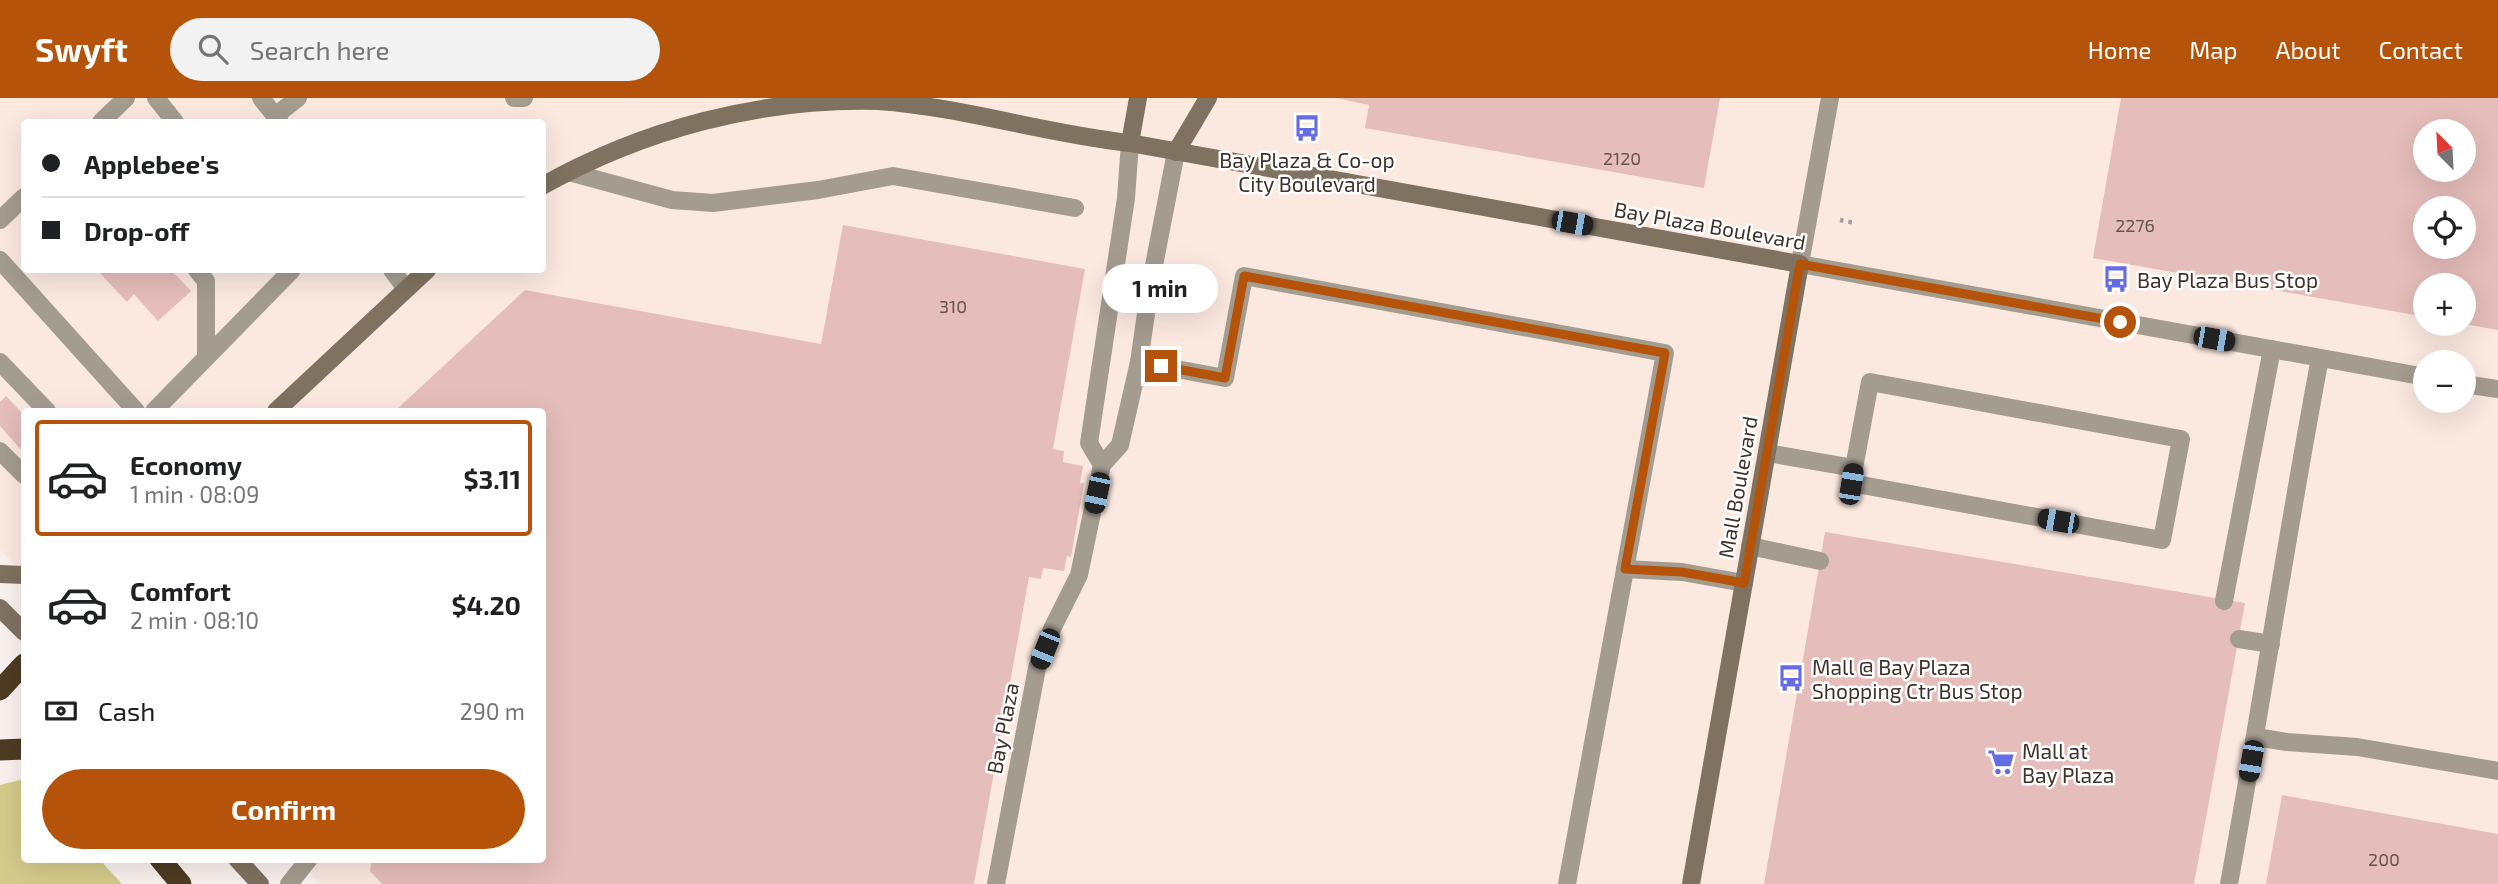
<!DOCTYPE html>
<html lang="en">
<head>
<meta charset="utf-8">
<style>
  body { margin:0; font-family:"Exo 2",sans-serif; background:#f2f2f2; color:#202124; height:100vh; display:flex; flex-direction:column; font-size:26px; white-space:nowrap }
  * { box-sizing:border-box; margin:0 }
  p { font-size:23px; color:#757577 }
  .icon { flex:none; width:38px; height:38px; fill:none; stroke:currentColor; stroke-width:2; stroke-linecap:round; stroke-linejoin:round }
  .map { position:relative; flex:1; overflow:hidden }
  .side { position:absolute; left:21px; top:310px; width:525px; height:455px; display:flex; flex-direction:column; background:#fff; border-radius:7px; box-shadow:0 7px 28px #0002 }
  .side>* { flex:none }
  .hud { position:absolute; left:21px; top:21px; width:525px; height:154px; border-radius:7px; box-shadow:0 7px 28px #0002; display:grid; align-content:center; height:154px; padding:0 21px; background:#fff }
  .needle { width:46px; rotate:336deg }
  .fabs { position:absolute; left:2413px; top:21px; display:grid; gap:14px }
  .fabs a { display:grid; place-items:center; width:63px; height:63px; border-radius:50%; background:#fff; box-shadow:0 7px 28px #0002; font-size:35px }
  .end { position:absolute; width:32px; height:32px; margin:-16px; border:9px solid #b45309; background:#fff; box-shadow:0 0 0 4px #fff }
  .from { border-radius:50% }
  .bubble { position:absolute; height:49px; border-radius:24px; background:#fff; box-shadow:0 7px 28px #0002; font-size:23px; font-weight:700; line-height:49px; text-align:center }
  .car { position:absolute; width:21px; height:42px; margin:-21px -10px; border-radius:9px; box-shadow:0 0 5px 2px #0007; background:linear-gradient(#222 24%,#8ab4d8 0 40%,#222 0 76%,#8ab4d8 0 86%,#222 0) }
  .hud b { display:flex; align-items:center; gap:24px; height:66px; font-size:26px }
  .hud b+b { border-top:2px solid #e0e0e0 }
  .hud i { width:18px; height:18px; background:#202124 }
  ul { padding:12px 0 0; list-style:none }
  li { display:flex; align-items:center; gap:21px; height:116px; margin:0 14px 10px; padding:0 7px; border:4px solid transparent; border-radius:7px }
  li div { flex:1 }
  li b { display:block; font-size:26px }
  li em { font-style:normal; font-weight:700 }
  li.current { border-color:#b45309 }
  li>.icon { width:63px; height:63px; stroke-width:1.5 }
  .pay { display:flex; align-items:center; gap:18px; height:77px; padding:0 21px; font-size:26px }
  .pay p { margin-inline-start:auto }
  .cta { display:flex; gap:14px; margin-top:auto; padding:14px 21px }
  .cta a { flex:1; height:80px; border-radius:42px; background:#b45309; color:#fff; font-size:28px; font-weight:700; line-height:80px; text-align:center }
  header { display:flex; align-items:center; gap:42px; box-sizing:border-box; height:98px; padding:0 35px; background:#b45309; color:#fff }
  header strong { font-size:33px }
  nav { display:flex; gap:38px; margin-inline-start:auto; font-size:24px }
  .search { width:490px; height:63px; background:#f2f2f2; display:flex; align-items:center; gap:18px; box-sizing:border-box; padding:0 24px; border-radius:38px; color:#757577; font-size:26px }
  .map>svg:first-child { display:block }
</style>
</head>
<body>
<header>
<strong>Swyft</strong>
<div class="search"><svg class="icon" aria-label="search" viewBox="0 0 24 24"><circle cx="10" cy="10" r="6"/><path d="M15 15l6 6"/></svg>Search here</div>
<nav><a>Home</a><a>Map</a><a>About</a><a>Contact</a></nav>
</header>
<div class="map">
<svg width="2498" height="786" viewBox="0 0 2498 786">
  <rect width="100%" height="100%" fill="#faf2ef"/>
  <!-- built -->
  <path fill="#fbe9e0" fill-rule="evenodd" d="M0 0H2498V786H320L297 761H542V313H24V476L0 452ZM24 24H542V172H24ZM2426 33H2464V72H2426ZM2426 110H2464V149H2426ZM2426 187H2464V226H2426ZM2426 264H2464V303H2426Z"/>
  <!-- green -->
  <path fill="#d4cb8b" d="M24 681V761H99L122 786H0V687Z"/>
  <!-- building -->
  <g fill="#e5bdba" fill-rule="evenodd">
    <path d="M1337 0H1720L1704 90 1365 30 1369 7Z"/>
    <path d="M2121 0H2498V232L2464 226V187H2426V219L2093 160ZM2426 33H2464V72H2426ZM2426 110H2464V149H2426Z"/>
    <path d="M843 127 1085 171 1053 351 1064 353 1063 364 1083 368 1080 385H1084L1071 459 1067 458 1064 473 1043 470 1041 481 1029 479 974 786H382L370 773 372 761H542V313H395L525 192 821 246Z"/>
    <path d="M97 172H171L191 193 158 223 134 196 127 204Z"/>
    <path d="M6 298 24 317V355L0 328V304Z"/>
    <path d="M1825 434 2245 505 2194 786H1764Z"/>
    <path d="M2282 697 2498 736V786H2266Z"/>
  </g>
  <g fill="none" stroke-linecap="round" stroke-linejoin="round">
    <!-- path -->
    <path stroke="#a79c97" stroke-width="4.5" stroke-dasharray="3.5 5" stroke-linecap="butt" d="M1840 122 1855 125"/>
    <!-- lane -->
    <g stroke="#a59c90" stroke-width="18">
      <path d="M156 0 175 24"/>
      <path d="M514 0H524"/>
      <path d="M275 18 298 0"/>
      <path d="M101 24 126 0"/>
      <path d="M569 74 672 102 713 105 818 92 893 78 1075 110"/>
      <path d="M0 122 24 99"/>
      <path d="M0 162 136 313"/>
      <path d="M197 172 206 183V258"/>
      <path d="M0 264 47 313"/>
      <path d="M1139 264 1225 280 1244 178 1665 255 1567 786"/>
      <path d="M154 313 292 172"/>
      <path d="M0 353 24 377"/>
      <path d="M1767 355 1854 370 1851 385 2162 442 2181 341 1870 284 1854 370"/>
      <path d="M1102 367 1089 345 1126 100 1130 45"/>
      <path d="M1750 448 1820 463"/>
      <path d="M1625 471 1682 474 1744 485"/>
      <path d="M2224 503 2272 251"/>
      <path d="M2239 541 2271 546"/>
      <path d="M2256 639 2287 644 2357 649 2498 673"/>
      <path d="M289 786 309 761"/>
      <path d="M996 786 1037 570 1052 531 1079 477 1102 367 1120 347 1139 264 1150 188 1176 54"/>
      <path d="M2229 786C2261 611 2287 435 2320 260"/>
    </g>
    <!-- street -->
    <g stroke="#a59c90" stroke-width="18">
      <path d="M261 0 280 24"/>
      <path d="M1830 0 1800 166 2426 279"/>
      <path d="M392 172 406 191"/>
      <path d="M2464 286 2498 291"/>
    </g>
    <!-- secondary -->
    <g stroke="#7f7260" stroke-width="18">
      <path d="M1130 45 1138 0"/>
      <path d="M1176 54 1208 0"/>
      <path d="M542 88C644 31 760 0 878 3 963 9 1046 36 1130 45L1800 166 1691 786"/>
      <path d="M276 313 427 172"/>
      <path d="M0 476 24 477"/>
      <path d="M0 510 24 534"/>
      <path d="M237 761 260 786"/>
    </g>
    <!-- highway -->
    <g stroke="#4d3c22" stroke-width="21">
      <path d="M0 592 24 566"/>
      <path d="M0 652 24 651"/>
      <path d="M160 761 181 786"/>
    </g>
  </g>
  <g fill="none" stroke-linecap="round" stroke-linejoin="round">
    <!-- route -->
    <path stroke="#b45309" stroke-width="9" d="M1161 268 1225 280 1244 178 1665 255 1625 471 1682 474 1744 485 1800 166 2120 224"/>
  </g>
  <!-- icons -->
  <defs>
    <symbol id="bus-bare" viewBox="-9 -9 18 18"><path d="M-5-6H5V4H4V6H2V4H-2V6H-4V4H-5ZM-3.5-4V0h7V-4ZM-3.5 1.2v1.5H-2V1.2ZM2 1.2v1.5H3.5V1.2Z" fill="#656ce5" stroke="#fff" stroke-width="2.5" paint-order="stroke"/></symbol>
    <symbol id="supermarket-bare" viewBox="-9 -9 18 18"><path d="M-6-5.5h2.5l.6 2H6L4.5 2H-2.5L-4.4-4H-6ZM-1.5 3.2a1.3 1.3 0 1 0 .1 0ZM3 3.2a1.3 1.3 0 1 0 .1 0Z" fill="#656ce5" stroke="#fff" stroke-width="2.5" paint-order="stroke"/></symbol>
  </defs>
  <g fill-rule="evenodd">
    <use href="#bus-bare" x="1288" y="11" width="38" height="38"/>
    <use href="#bus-bare" x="2097" y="162" width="38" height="38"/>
    <use href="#bus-bare" x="1772" y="561" width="38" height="38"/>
    <use href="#supermarket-bare" x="1982" y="645" width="38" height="38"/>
  </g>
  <g text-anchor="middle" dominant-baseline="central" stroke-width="5" stroke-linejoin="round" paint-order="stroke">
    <!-- number labels -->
    <g font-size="18" fill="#69554f">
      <text x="1622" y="60">2120</text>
      <text x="2135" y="127">2276</text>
      <text x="953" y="208">310</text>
      <text x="2384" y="761">200</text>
    </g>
    <!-- poi labels -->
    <g font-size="21" fill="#40322b" stroke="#fff" text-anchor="start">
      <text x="1307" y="61" text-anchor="middle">Bay Plaza &amp; Co-op<tspan x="1307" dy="24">City Boulevard</tspan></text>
      <text x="2137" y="181">Bay Plaza Bus Stop</text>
      <text x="1812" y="568">Mall @ Bay Plaza<tspan x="1812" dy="24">Shopping Ctr Bus Stop</tspan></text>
      <text x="2022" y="652">Mall at<tspan x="2022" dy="24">Bay Plaza</tspan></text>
    </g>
    <!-- street labels -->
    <g font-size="21" fill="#40322b" stroke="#fff">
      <text transform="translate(1710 127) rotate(10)">Bay Plaza Boulevard</text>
      <text transform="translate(1737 389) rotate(-80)">Mall Boulevard</text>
      <text transform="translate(1002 630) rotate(-79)">Bay Plaza</text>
    </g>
  </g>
</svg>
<div class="fabs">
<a><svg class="needle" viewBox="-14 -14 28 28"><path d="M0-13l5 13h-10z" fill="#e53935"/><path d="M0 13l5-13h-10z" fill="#757577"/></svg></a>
<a><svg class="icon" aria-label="locate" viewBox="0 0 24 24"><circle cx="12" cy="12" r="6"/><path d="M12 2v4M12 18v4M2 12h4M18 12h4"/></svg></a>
<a>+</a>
<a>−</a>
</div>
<i class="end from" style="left:2120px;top:224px"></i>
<i class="end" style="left:1161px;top:268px"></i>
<div class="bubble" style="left:1102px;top:166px;width:116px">1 min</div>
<i class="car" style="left:1572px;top:125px;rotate:100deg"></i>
<i class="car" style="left:2214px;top:241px;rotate:100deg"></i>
<i class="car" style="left:1851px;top:386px;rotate:9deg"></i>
<i class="car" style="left:1097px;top:395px;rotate:192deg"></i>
<i class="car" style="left:2058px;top:423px;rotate:280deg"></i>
<i class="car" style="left:1045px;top:551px;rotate:202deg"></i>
<i class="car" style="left:2251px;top:663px;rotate:190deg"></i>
<div class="hud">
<b><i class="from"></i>Applebee's</b>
<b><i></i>Drop-off</b>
</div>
<section class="side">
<ul>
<li class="current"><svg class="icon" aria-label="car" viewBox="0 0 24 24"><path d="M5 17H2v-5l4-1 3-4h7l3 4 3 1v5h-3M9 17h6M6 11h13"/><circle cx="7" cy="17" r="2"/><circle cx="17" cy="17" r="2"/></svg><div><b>Economy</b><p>1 min · 08:09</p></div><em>$3.11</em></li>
<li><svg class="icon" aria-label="car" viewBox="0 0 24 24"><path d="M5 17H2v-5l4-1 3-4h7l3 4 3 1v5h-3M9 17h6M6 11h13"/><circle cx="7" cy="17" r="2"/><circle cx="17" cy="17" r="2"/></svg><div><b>Comfort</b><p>2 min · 08:10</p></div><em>$4.20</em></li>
</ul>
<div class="pay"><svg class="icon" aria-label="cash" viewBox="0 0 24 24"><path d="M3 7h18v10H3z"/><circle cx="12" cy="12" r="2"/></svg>Cash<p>290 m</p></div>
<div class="cta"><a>Confirm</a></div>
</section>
</div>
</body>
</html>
